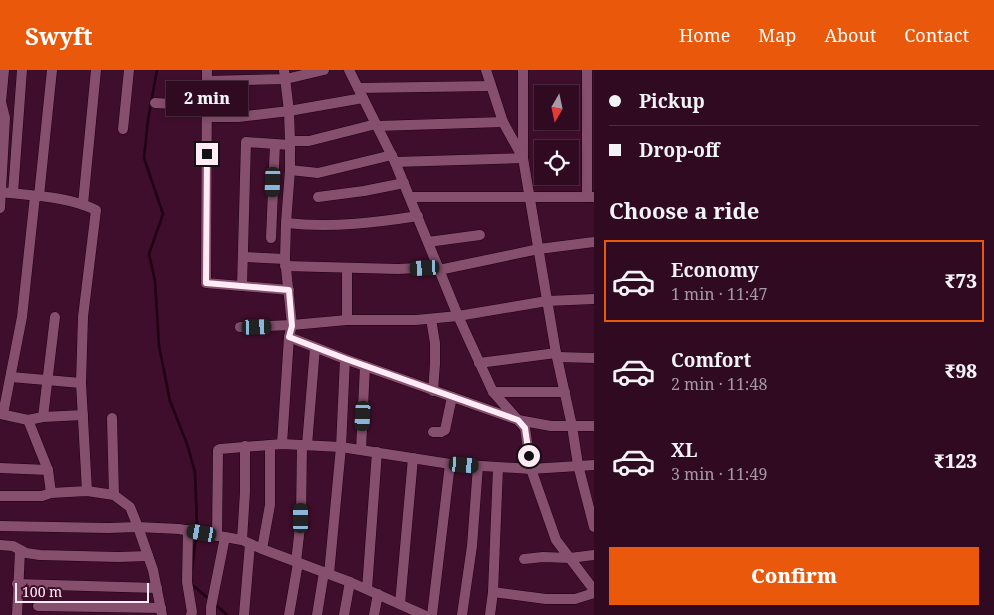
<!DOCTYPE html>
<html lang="en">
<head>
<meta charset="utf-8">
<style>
  body { margin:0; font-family:"Noto Serif",serif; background:#37132a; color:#f1f3f6; height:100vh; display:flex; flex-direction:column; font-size:19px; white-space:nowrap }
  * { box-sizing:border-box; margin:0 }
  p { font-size:16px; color:#a79aa5 }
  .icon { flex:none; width:28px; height:28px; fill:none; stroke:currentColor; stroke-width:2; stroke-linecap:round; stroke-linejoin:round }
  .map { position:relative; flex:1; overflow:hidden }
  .drawer { display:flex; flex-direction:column; background:#2f0a21; width:400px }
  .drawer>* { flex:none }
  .hud { display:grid; align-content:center; height:110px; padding:0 15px; background:#2f0a21 }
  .needle { width:32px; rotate:189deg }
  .tools { position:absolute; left:534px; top:15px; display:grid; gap:10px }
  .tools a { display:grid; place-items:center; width:45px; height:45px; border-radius:0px; background:#2f0a21; box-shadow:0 2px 8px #0003,0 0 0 1px #4a2b3f; font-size:25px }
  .scale { position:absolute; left:15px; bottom:12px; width:134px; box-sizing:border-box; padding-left:5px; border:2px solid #ffebf5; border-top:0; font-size:14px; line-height:18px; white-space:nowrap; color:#ffebf5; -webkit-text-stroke:4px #3f0e2c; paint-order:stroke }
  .end { position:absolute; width:22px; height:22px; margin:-11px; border:6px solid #ffebf5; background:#111; box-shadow:0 0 0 2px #111 }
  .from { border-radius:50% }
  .bubble { position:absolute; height:35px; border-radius:0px; background:#2f0a21; box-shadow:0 2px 8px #0003,0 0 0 1px #4a2b3f; font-size:16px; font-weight:800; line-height:35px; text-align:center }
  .car { position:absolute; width:15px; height:30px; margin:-15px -8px; border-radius:6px; box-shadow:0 0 4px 1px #0007; background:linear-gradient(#222 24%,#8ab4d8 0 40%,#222 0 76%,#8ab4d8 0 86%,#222 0) }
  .hud b { display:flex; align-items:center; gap:18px; height:48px; font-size:19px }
  .hud b+b { border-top:1px solid #4a2b3f }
  .hud i { width:12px; height:12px; background:#f1f3f6 }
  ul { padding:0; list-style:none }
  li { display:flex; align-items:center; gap:15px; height:82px; margin:0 10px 8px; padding:0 5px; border:2px solid transparent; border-radius:0px }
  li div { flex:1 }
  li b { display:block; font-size:19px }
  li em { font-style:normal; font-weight:800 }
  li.active { border-color:#ea580c }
  li>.icon { width:45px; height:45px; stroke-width:1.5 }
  h2 { padding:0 15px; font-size:22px; line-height:60px }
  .cta { display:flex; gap:10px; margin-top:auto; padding:10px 15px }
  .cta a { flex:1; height:58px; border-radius:0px; background:#ea580c; color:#fff; font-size:20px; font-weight:800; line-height:58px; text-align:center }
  header { display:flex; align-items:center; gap:30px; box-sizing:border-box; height:70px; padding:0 25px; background:#ea580c; color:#fff }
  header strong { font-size:24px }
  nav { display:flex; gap:28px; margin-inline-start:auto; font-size:18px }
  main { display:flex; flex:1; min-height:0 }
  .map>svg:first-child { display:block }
</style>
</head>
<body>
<header>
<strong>Swyft</strong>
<nav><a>Home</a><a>Map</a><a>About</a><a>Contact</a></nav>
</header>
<main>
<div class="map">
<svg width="594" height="545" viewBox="0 0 594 545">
  <rect width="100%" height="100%" fill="#3f0e2c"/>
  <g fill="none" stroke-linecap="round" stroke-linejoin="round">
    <!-- stream -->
    <g stroke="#1f0012" stroke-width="2.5">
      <path d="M157 0 148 50 144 88 163 144 149 184 155 211 159 276 170 331 187 374 195 402 197 455"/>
      <path d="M192 500 196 467"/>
      <path d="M190 513 209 529"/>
      <path d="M215 534 227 545"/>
    </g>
    <defs>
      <g id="minor">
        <path d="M207 0 206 213 289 220"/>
        <path d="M349 0 395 92 458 246 493 322 525 358 531 399 556 470 594 520"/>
        <path d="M523 0V88L556 283 572 356 578 395 594 457"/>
        <path d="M587 0V127"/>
        <path d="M207 11 286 9 324 0"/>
        <path d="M358 18 491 16"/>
        <path d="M155 33 207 36"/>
        <path d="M207 47H238L289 41 363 28"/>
        <path d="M377 56 503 52"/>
        <path d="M123 59 129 0"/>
        <path d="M290 71H309L376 54"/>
        <path d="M395 92 523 88 503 52 486 0"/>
        <path d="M290 100 318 103 392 85"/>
        <path d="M0 122C32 126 67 126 96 140L83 247 81 313 87 421"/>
        <path d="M13 123 22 0"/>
        <path d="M39 126 52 0"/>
        <path d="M318 127 364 121 404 113"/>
        <path d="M410 127H594"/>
        <path d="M83 134 96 0"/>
        <path d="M0 138 5 48 1 32 4 0"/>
        <path d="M286 153C330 158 374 153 418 146"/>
        <path d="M271 168 275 74"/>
        <path d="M428 172 480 165"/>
        <path d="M243 187 285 189"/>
        <path d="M285 196 398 199 438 197"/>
        <path d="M439 200 539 179 594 172"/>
        <path d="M242 216 246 72 290 75"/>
        <path d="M431 249 435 273V294L433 321"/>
        <path d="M347 250V198"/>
        <path d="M240 257 292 255 347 250H416L458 246 547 231 594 229"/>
        <path d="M289 267 345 289 518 350 551 356H594"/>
        <path d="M557 287 594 288"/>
        <path d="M479 293 556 283"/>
        <path d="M11 307 81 313"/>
        <path d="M493 322H565"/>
        <path d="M0 344 28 350 48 400 51 423 87 421 114 425 130 437 138 457 179 459 242 470 262 479 350 512 424 545"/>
        <path d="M3 344 22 247 35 126"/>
        <path d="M43 347 55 247"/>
        <path d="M112 348 114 425"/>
        <path d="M28 350 43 347 83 345"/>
        <path d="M433 362H441L445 360 452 327"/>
        <path d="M282 374 289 267 292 255 285 189 286 153 290 100V71L289 41 284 0"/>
        <path d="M307 375 315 278"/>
        <path d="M361 380 365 296"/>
        <path d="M0 398 48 400"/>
        <path d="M0 426H42L51 423"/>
        <path d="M0 456 108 458 138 457 153 500 162 545"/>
        <path d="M188 460 187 512 192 542 191 545"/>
        <path d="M217 466 218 382V380L220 379 282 374 341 377 450 394 531 399 594 395"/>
        <path d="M242 470 245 422V376"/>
        <path d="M0 475 13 476 26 483 40 485 118 487 148 486"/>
        <path d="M262 479 270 435V376"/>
        <path d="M524 489 543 487 570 488 594 485"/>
        <path d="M296 492 301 448 302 375"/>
        <path d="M329 504 341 377 345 289"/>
        <path d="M17 514 157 518"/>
        <path d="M367 519 377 382"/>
        <path d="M493 522 546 529H575L594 523"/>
        <path d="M400 534 413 388"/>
        <path d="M38 536 161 538"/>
        <path d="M17 545 20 481"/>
        <path d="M211 545V537L225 467"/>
        <path d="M244 545 250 474"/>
        <path d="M289 545 298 493"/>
        <path d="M317 545 324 502"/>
        <path d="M344 545 350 512"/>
        <path d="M374 545 378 524"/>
        <path d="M432 545 450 394"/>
        <path d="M462 545 472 476 478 396"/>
        <path d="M490 545 493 522 498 398"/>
      </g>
    </defs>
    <!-- minor casing -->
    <use href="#minor" stroke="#200013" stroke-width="11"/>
    <!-- minor -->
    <use href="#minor" stroke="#864f6e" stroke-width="10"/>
  </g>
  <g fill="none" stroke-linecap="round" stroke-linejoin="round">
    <!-- route -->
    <path stroke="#ffebf5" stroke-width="6" d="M207 84 206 213 289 220 292 256 289 267 346 289 518 350 525 358 529 386"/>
  </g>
</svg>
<div class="tools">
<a><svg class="needle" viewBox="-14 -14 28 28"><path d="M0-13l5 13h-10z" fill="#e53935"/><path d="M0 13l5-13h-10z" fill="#a79aa5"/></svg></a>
<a><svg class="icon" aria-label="locate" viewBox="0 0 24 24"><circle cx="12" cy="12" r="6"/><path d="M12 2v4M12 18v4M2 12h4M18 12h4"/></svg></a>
</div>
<div class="scale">100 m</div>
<i class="end from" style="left:529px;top:386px"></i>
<i class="end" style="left:207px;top:84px"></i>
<div class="bubble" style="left:166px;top:11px;width:82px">2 min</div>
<i class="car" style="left:273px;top:112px;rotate:182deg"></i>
<i class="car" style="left:425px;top:198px;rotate:267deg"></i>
<i class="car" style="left:257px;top:257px;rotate:88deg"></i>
<i class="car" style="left:363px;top:346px;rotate:183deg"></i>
<i class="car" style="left:464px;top:395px;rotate:95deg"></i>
<i class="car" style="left:301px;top:448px;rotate:0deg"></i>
<i class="car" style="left:202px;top:463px;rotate:280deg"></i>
</div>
<section class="drawer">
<div class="hud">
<b><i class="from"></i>Pickup</b>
<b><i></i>Drop-off</b>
</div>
<h2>Choose a ride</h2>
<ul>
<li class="active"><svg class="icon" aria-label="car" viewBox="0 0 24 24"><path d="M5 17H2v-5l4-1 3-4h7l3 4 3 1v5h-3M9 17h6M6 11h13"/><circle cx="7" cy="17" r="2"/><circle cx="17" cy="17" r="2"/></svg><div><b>Economy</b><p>1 min · 11:47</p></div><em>₹73</em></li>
<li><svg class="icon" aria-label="car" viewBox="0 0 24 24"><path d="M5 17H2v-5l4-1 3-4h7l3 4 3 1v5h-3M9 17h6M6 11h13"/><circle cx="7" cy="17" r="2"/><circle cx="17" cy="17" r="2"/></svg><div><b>Comfort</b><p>2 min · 11:48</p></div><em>₹98</em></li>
<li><svg class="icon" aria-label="car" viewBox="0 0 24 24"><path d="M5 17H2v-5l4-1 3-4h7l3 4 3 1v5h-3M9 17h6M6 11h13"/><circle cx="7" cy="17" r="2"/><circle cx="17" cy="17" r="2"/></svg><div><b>XL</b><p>3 min · 11:49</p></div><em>₹123</em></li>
</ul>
<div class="cta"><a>Confirm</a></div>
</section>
</main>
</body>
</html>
